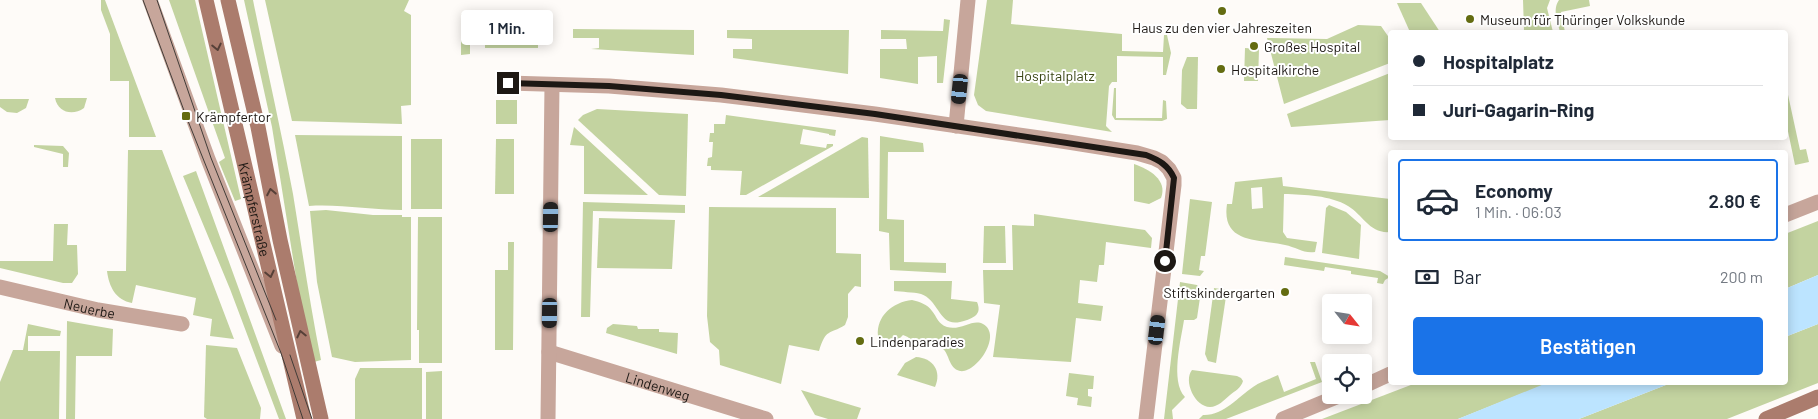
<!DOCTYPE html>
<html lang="de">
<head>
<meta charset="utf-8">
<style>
  body { margin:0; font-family:Barlow,sans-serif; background:#f6f6f7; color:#1f2937; height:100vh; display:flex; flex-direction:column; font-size:19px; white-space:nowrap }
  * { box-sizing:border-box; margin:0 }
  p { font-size:16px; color:#747a83 }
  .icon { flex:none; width:28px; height:28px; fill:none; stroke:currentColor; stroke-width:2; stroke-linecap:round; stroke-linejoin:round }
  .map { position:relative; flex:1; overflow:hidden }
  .drawer { position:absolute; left:1388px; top:150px; width:400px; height:235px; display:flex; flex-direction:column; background:#fff; border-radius:5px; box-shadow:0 2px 12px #0003 }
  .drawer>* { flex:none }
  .banner { position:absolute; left:1388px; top:30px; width:400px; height:110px; border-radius:5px; box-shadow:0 2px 12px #0003; display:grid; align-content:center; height:110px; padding:0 25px; background:#fff }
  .needle { width:32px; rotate:120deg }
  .fabs { position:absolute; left:1322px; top:294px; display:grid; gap:10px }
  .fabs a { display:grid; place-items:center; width:50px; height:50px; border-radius:5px; background:#fff; box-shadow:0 2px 12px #0003; font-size:25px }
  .end { position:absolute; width:22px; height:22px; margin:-11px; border:6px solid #1d1814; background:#fff; box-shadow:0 0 0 2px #fff }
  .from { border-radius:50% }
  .bubble { position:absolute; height:35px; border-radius:5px; background:#fff; box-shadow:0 2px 12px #0003; font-size:16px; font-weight:600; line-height:35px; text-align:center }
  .car { position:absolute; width:15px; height:30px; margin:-15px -8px; border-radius:6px; box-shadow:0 0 4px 1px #0007; background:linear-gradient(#222 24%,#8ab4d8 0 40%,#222 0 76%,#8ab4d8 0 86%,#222 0) }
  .banner b { display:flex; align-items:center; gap:18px; height:48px; font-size:19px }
  .banner b+b { border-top:1px solid #e0e1e3 }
  .banner i { width:12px; height:12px; background:#1f2937 }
  ul { padding:9px 0 0; list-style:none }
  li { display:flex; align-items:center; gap:15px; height:82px; margin:0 10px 8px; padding:0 15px; border:2px solid #e0e1e3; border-radius:5px }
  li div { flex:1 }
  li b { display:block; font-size:19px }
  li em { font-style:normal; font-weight:600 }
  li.selected { border-color:#1a73e8 }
  li>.icon { width:45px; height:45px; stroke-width:1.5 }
  .pay { display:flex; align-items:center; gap:12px; height:55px; padding:0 25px; font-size:19px }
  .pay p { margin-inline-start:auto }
  .button { display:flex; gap:10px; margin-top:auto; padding:10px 25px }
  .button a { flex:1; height:58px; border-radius:5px; background:#1a73e8; color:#fff; font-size:20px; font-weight:600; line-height:58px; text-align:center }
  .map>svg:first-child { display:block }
</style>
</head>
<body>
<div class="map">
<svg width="1818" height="419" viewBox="0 0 1818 419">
  <rect width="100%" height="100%" fill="#fefbf8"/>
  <!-- green -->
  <g fill="#c3d3a0" fill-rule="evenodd">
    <path d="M101 0H105L156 137H129V81H110V34L101 10Z"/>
    <path d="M169 0H195L241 199 235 201 219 162 225 158Z"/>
    <path d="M244 0H253C266 65 281 129 293 194 302 249 310 305 321 360L314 362 300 302 272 127Z"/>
    <path d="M265 0H409L404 11 411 15V105L401 106 402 124 292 121Z"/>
    <path d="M987 0H1013L1011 24 1122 34V51L1163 52 1164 35H1167L1171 53 1166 75H1163V57L1117 56V82H1112L1109 86 1106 126 1112 132 986 111 978 105 974 95Z"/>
    <path d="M1523 0H1550L1547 8 1553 32H1532V30L1524 31Z"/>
    <path d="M1559 0H1589L1590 6 1561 12 1565 32H1560C1558 22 1552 10 1559 0Z"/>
    <path d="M1397 3H1421L1440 32H1410Z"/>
    <path d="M461 14H470V54L461 55Z"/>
    <path d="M944 19 950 20 943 83H937V56L918 57V84L880 78V49H907L906 39H881V30L943 31Z"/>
    <path d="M1358 25 1381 26 1390 39V63L1284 104 1267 38 1327 39Z"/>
    <path d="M485 29H541V43H538V48H485Z"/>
    <path d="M573 29 694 30V55L591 49 599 48V38H573Z"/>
    <path d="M727 30H849L848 74 733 58V49H752V39L727 38Z"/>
    <path d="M1245 48 1259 49 1258 81H1244Z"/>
    <path d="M1187 57H1198L1197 109H1187L1181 104 1182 70Z"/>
    <path d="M1390 73V120L1291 127 1287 114Z"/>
    <path d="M1785 81 1800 150 1806 149 1809 162 1795 165 1785 117Z"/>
    <path d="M1114 88H1116V118H1162L1163 100 1166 101 1167 119 1162 121 1115 120 1112 115Z"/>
    <path d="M55 98H87L84 108C73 116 58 113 55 98Z"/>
    <path d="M0 99H29L26 108 17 113 7 112 0 107Z"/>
    <rect x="496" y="100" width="21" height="24"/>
    <path d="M597 109 688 114 686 196 659 195 578 120 583 115Z"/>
    <path d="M726 115 836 130 835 136 829 135V134L803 129 800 144 826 148 827 144H833V146L746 195H740L742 171 711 170V166H707L708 158 712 157 713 142H709L710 133H714V124H725Z"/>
    <path d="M574 127 648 195 584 194V146L570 145Z"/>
    <path d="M295 135 402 136V210C371 210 340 204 309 206Z"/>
    <path d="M880 136 923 143 924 152H888L887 219 904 220V262L946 263V273L890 270 889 233 879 231Z"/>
    <path d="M862 137 868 138 869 198 758 197Z"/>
    <rect x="411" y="139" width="31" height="70"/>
    <path d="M496 139H514V194H495Z"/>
    <path d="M34 145 63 146 69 153 68 167H63V154L34 147Z"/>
    <path d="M128 150H162L234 339 210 336 212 319 193 315 196 298 136 285 132 303C116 300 109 287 107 271H126Z"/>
    <path d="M1134 164C1149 169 1168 180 1161 198L1149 204 1134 201Z"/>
    <path d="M196 171 286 419H279L230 289 183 176Z"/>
    <path d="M1282 177 1283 186 1390 199V232C1370 234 1363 215 1348 206 1330 195 1305 195 1284 194L1283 232 1287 238 1317 242 1315 252C1304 254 1296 247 1285 245 1258 239 1221 244 1227 204H1232L1235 182ZM1262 187 1263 208 1252 209 1251 188Z"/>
    <path d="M1190 199 1212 202 1205 256H1201L1199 270 1204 271 1200 276 1182 274Z"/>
    <path d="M583 202 685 205V213L593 211 590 317H581Z"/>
    <path d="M1329 205 1346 212 1361 225 1359 259 1322 253 1326 208Z"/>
    <path d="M709 207 836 208V253L861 254V287L855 286 848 294V317L845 325C829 335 826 328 819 351L789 345 781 384 720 365 719 350 710 342 707 316Z"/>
    <path d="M326 210 373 215H402V217H411V360L355 362 332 357 317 282 310 211Z"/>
    <path d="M1034 214 1145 230 1152 238 1151 248 1106 242 1104 265H1099L1097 282 1080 280 1078 303 1103 306 1101 321 1076 318 1071 362 993 357 1000 305 984 303 983 270H1013L1012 225 1034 226Z"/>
    <path d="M418 217H442V363H419V330H417Z"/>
    <path d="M599 218 675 220 672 269 597 268Z"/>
    <path d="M1818 221V275L1785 289V234Z"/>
    <path d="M54 224H68L67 245H77L78 274 72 283H63L0 268V261H53Z"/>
    <path d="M984 226H1005L1006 263H983Z"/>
    <path d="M508 242H514L513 350H495V270H508Z"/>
    <path d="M1285 257 1380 271 1390 277 1385 280 1383 284 1377 283 1378 278 1351 274V271L1325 267 1324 271 1284 265Z"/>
    <path d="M894 281H952L951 299 977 302C979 307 980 312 975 316 971 319 965 321 960 322 939 327 939 300 921 294 913 292 902 292 894 291Z"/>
    <path d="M1180 282 1197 285 1201 291 1197 318 1194 320H1184C1181 340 1170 381 1185 397L1172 410 1173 419H1164Z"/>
    <path d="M1214 288 1227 290 1216 363 1208 361 1205 354Z"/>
    <path d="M912 300C920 302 927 304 932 311 937 317 938 324 947 327 961 331 973 318 983 324 1003 335 976 374 960 371 948 368 950 354 942 348 935 343 927 347 920 344 913 343 910 337 903 335 895 344 886 345 878 336 876 316 893 302 912 300Z"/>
    <path d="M67 321 113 329 112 356H76L75 419H66Z"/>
    <path d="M28 324 61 331 60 336H28V351H60L59 419H0V382L13 350H23Z"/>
    <path d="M613 324 637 326 638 329H659V332L678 333 677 354 606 333 607 328Z"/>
    <path d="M1818 324V383L1727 419H1579L1671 383 1785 382V337Z"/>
    <path d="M206 345 237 348 261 408 260 419H207L204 417Z"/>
    <path d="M916 357C933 358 942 371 935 387L897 375 905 363Z"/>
    <path d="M1310 362H1315L1322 382 1226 419H1199L1203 415C1223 416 1238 397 1253 387 1261 381 1270 379 1278 375L1284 392 1316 379Z"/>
    <path d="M360 368H422V419H355V379Z"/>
    <path d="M1192 370 1237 376 1241 378 1243 381C1241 388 1235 391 1230 395 1224 400 1218 407 1210 407 1195 407 1183 381 1192 370Z"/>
    <path d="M442 371V419H426V372Z"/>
    <path d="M1069 373 1094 376 1093 389H1088V396L1092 397 1091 407 1077 405 1078 398 1066 396Z"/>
    <path d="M1416 383H1549L1458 419H1322Z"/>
    <path d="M801 390 861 408 857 419H828L815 415Z"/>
  </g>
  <!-- water -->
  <g fill="#bce4ff">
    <path d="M1818 275V324L1785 337V289Z"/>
    <path d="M1549 382H1671V383L1579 419H1458Z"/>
  </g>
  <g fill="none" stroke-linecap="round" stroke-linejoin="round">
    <!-- street -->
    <g stroke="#c7a69b" stroke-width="15">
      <path d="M150 0 208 159 282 346"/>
      <path d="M508 83 609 86 721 95 875 114 1068 142 1137 153 1154 158 1162 162 1169 169 1174 178V185L1146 419"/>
      <path d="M956 126 968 0"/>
      <path d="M1785 215 1818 202"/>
      <path id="s1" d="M0 287 98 310 182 324"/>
      <path id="s2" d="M549 352 766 419"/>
      <path d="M1364 386 1390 374"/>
      <path d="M548 419 552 85"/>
      <path d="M1283 419 1341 395"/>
    </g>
    <!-- secondary -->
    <g stroke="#ab7c6d" stroke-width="15">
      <path id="s3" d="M206 0 304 419"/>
      <path d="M228 0 258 127 280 240 321 419"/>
      <path d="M1766 419 1818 397"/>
    </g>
    <!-- tram -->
    <g stroke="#413c38" stroke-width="1">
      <path d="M143 0 186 116 281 353 303 419"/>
      <path d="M157 0 211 158 276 320"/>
      <path d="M290 355 312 419"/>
    </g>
  </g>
  <!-- one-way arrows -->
  <defs><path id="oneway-chevron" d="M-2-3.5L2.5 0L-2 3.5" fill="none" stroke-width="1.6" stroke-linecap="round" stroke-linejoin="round" transform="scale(1.25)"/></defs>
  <g stroke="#564038">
    <use href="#oneway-chevron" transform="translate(217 47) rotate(77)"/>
    <use href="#oneway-chevron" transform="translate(271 192) rotate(-101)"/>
    <use href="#oneway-chevron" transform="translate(270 274) rotate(77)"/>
    <use href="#oneway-chevron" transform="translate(301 334) rotate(-103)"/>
  </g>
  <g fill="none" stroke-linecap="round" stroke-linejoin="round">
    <!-- route -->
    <path stroke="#1d1814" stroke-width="6" d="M508 83 609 86 721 95 875 114 1146 155C1159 160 1168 165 1174 178L1165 261"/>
  </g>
  <!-- markers -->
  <g fill="#646c11" stroke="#fff" stroke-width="2">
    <circle cx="1222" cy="11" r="5"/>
    <circle cx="1470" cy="19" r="5"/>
    <circle cx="1254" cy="46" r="5"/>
    <circle cx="1221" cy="69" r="5"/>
    <rect x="181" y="111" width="10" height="10" rx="2.5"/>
    <circle cx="1285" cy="292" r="5"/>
    <circle cx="860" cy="341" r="5"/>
  </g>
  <g text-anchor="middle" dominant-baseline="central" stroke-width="4" stroke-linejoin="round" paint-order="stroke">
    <!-- poi labels -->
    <g font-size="14" fill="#1d1814" stroke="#fff" text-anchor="start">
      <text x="1480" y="19">Museum für Thüringer Volkskunde</text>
      <text x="1222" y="27" text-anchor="middle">Haus zu den vier Jahreszeiten</text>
      <text x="1264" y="46">Großes Hospital</text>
      <text x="1231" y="69">Hospitalkirche</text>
      <text x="196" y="116">Krämpfertor</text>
      <text x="1275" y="292" text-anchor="end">Stiftskindergarten</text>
      <text x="870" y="341">Lindenparadies</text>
    </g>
    <!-- park labels -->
    <g font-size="14" fill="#394513" stroke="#fff">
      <text x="1055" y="75">Hospitalplatz</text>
    </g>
    <!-- street labels -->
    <g font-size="14" fill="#1d1814" stroke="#fff">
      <text stroke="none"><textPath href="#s3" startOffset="215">Krämpferstraße</textPath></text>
      <text stroke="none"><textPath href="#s1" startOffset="92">Neuerbe</textPath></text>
      <text stroke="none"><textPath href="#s2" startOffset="114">Lindenweg</textPath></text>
    </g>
  </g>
</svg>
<div class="fabs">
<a><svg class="needle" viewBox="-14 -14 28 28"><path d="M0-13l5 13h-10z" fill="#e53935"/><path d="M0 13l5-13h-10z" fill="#747a83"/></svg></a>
<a><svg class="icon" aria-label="locate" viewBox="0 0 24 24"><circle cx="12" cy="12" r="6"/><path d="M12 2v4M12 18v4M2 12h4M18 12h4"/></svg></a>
</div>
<i class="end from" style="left:1165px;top:261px"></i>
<i class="end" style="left:508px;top:83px"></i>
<div class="bubble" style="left:461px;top:10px;width:92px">1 Min.</div>
<i class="car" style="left:960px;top:89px;rotate:186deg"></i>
<i class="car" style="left:551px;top:217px;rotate:1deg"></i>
<i class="car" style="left:550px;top:313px;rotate:181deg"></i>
<i class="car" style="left:1157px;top:330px;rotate:7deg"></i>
<div class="banner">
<b><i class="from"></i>Hospitalplatz</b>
<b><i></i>Juri-Gagarin-Ring</b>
</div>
<section class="drawer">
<ul>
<li class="selected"><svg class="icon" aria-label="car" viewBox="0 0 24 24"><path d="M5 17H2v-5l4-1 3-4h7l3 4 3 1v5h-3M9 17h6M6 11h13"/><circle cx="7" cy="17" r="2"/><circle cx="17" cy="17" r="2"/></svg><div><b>Economy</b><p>1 Min. · 06:03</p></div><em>2.80 €</em></li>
</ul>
<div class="pay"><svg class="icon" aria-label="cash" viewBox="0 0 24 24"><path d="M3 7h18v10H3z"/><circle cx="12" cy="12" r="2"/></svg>Bar<p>200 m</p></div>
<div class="button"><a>Bestätigen</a></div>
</section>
</div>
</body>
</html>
